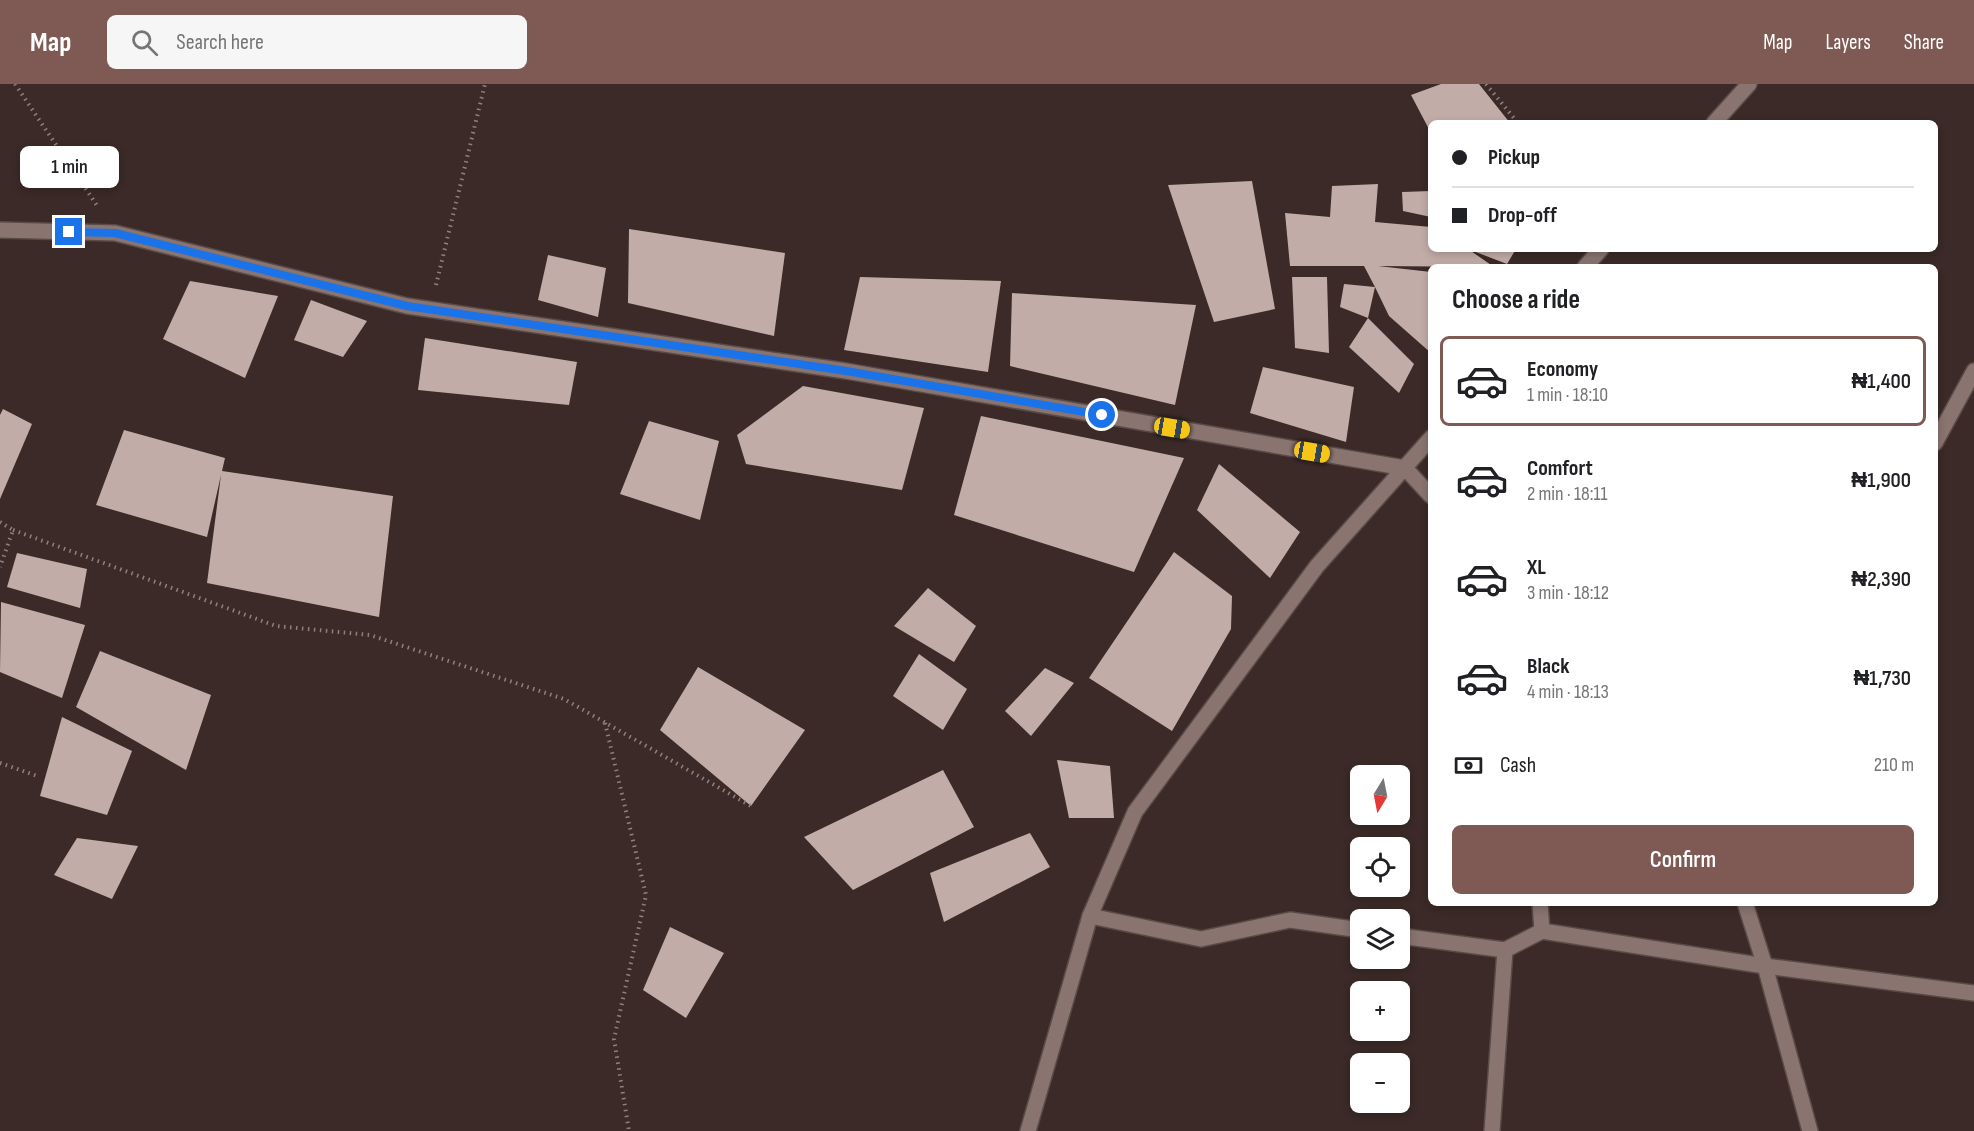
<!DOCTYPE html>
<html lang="en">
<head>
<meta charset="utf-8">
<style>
  body { margin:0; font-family:"Sofia Sans Condensed",sans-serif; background:#f6f6f6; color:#202124; height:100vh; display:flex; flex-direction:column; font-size:22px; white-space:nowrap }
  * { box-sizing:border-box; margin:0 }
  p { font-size:20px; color:#757577 }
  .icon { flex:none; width:33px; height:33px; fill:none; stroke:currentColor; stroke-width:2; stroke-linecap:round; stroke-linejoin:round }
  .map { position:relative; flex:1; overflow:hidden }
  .side { position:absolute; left:1428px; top:180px; width:510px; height:642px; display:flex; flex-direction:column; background:#fff; border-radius:9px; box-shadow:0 3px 9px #0003 }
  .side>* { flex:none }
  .top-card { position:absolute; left:1428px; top:36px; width:510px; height:132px; border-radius:9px; box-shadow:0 3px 9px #0003; display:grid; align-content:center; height:132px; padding:0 24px; background:#fff }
  .needle { width:39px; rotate:190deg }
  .controls { position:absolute; left:1350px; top:681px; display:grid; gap:12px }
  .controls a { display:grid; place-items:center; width:60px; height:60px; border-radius:9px; background:#fff; box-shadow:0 3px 9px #0003; font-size:30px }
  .end { position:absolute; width:27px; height:27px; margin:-14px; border:8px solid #1a73e8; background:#fff; box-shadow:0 0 0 3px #fff }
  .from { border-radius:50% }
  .bubble { position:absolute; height:42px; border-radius:9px; background:#fff; box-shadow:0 3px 9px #0003; font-size:20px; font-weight:600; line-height:42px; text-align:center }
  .car { position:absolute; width:18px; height:36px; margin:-18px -9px; border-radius:8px; box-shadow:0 0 4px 2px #0007; background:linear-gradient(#f5c518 24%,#345 0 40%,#f5c518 0 76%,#345 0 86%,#f5c518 0) }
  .top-card b { display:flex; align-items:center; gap:21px; height:57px; font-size:22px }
  .top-card b+b { border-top:2px solid #e0e0e0 }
  .top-card i { width:15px; height:15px; background:#202124 }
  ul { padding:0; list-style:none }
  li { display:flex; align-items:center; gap:18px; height:90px; margin:0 12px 9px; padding:0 12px; border:3px solid transparent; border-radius:9px }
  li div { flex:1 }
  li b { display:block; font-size:22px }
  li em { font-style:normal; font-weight:600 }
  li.current { border-color:#7f5953 }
  li>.icon { width:54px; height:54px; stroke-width:1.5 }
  h2 { padding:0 24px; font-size:27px; line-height:72px }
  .pay { display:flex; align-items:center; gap:15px; height:66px; padding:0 24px; font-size:22px }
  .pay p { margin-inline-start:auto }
  .cta { display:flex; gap:12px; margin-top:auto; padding:12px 24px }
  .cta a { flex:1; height:69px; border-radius:9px; background:#7f5953; color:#fff; font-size:24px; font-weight:600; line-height:69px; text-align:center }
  header { display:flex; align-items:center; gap:36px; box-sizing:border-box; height:84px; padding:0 30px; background:#7f5953; color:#fff }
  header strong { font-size:28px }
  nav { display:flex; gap:33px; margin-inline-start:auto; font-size:21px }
  .search { width:420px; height:54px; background:#f6f6f6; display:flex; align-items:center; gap:15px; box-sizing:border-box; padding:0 21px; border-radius:9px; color:#757577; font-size:22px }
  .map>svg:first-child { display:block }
</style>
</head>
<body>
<header>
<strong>Map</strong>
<div class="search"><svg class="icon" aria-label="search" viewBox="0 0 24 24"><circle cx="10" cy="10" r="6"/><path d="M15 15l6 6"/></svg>Search here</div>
<nav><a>Map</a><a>Layers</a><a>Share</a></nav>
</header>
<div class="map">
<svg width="1974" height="1047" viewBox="0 0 1974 1047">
  <rect width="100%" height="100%" fill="#3b2a27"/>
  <!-- building -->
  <g fill="#c2aca8">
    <path d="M1441 0H1479L1510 39H1431V49L1411 11Z"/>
    <path d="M1252 97 1275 225 1214 238 1168 101Z"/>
    <path d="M1378 100 1375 138 1431 143V165H1468L1494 183 1378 182 1431 188V269L1389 232 1375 203 1368 234 1340 223 1344 200 1375 203 1364 182H1290L1285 129 1330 133 1332 102Z"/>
    <path d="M1431 107V133L1403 127 1402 108Z"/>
    <path d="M629 145 785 169 774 252 628 219Z"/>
    <path d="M1468 165H1516L1507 180Z"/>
    <path d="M548 171 606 184 598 233 538 216Z"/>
    <path d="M860 193 1001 197 988 288 844 266Z"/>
    <path d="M1292 193H1327L1329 269 1295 264Z"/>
    <path d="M190 197 278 212 245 294 163 255Z"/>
    <path d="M1012 209 1196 221 1175 321 1010 282Z"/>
    <path d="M311 216 367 237 343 273 294 256Z"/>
    <path d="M1368 234 1414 280 1399 309 1349 263Z"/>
    <path d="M425 254 577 278 569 321 418 306Z"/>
    <path d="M1263 283 1354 303 1346 358 1250 329Z"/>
    <path d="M803 302 924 324 902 406 746 380 737 351Z"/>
    <path d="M3 325 32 340 0 415V331Z"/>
    <path d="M981 332 1184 374 1134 488 954 431Z"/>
    <path d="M649 337 719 357 700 436 620 410Z"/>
    <path d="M124 346 225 374 222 387 393 412 379 533 207 499 221 391 207 453 96 421Z"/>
    <path d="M1219 380 1300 448 1270 494 1197 426Z"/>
    <path d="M1174 468 1232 512 1231 545 1172 647 1089 594Z"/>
    <path d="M17 469 87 485 80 524 7 503Z"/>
    <path d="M928 504 976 542 954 578 894 542Z"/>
    <path d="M1 518 85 541 62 614 0 588Z"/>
    <path d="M100 567 211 611 186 686 76 623Z"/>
    <path d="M919 570 967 605 943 646 893 612Z"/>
    <path d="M698 583 805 646 751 722 660 646Z"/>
    <path d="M1045 584 1074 599 1031 652 1005 627Z"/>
    <path d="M62 633 132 667 107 731 40 712Z"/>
    <path d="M1057 676 1110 682 1114 734H1069Z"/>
    <path d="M943 686 974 743 853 806 804 753Z"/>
    <path d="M1030 749 1050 783 944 838 930 789Z"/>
    <path d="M77 754 138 762 112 815 54 791Z"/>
    <path d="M670 843 724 869 686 934 643 906Z"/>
  </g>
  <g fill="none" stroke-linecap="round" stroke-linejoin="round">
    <defs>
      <g id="minor">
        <path d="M0 146 115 149 407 222 846 287 1405 384 1431 412"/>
        <path d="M1935 359 1974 287"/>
        <path d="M1540 819 1542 847 1765 882 1974 909"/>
        <path d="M1745 819 1765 882 1810 1047"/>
        <path d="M1090 832 1201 855 1290 836 1360 846"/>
        <path d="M1400 852 1505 866"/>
        <path d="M1492 1047 1505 866 1542 847"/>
      </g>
      <g id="tertiary">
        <path d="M1714 39 1749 0"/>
        <path d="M1585 183 1601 165"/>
        <path d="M1028 1047 1090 832 1135 728 1317 482 1431 354"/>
      </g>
    </defs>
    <!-- minor casing -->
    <use href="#minor" stroke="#594a47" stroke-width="18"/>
    <!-- tertiary casing -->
    <use href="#tertiary" stroke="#594a47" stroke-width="18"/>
    <!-- path -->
    <g stroke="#90817f" stroke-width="4" stroke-dasharray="1.5 4.5" stroke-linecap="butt">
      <path d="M15 0 98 123"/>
      <path d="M1486 0 1518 39"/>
      <path d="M436 201 485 0"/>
      <path d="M0 438 13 446 0 483"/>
      <path d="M13 446 276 542 370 551 564 615 751 722"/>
      <path d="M605 639 646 811 614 955 629 1047"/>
      <path d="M0 679 37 692"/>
    </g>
    <!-- minor -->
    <use href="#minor" stroke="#897470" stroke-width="15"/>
    <!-- tertiary -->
    <use href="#tertiary" stroke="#897470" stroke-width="15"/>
  </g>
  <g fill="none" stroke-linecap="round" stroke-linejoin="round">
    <!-- route -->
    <path stroke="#1a73e8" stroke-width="8" d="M69 148 115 149 407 222 846 287 1102 331"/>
  </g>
</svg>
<div class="controls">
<a><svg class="needle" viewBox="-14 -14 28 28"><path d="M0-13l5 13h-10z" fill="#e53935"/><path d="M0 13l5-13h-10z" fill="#757577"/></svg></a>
<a><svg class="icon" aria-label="locate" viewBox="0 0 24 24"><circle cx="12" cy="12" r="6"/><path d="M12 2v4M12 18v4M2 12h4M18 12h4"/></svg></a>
<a><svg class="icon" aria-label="layers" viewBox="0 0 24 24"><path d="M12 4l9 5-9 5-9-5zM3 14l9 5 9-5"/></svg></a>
<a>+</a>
<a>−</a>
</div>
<i class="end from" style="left:1102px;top:331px"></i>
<i class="end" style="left:69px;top:148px"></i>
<div class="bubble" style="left:20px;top:62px;width:99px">1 min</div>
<i class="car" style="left:1172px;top:344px;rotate:100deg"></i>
<i class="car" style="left:1312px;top:368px;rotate:100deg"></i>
<div class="top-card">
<b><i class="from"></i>Pickup</b>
<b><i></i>Drop-off</b>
</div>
<section class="side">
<h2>Choose a ride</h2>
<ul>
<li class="current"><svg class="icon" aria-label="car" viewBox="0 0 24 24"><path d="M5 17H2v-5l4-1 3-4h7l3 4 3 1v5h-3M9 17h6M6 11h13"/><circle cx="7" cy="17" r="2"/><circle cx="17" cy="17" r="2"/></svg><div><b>Economy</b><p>1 min · 18:10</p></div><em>₦1,400</em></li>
<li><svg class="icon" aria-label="car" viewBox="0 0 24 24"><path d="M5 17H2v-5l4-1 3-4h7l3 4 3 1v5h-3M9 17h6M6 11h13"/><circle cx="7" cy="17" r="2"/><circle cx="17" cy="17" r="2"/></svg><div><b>Comfort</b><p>2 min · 18:11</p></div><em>₦1,900</em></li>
<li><svg class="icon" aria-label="car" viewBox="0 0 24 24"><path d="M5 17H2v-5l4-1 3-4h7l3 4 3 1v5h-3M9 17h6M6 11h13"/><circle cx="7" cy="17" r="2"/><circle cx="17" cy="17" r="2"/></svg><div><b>XL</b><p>3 min · 18:12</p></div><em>₦2,390</em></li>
<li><svg class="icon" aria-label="car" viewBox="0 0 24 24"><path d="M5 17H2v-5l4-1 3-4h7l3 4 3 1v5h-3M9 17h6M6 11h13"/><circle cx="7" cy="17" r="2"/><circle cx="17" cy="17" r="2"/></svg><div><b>Black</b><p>4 min · 18:13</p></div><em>₦1,730</em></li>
</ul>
<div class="pay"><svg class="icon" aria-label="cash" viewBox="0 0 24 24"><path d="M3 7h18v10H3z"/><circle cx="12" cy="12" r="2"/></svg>Cash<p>210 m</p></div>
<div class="cta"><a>Confirm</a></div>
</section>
</div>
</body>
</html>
